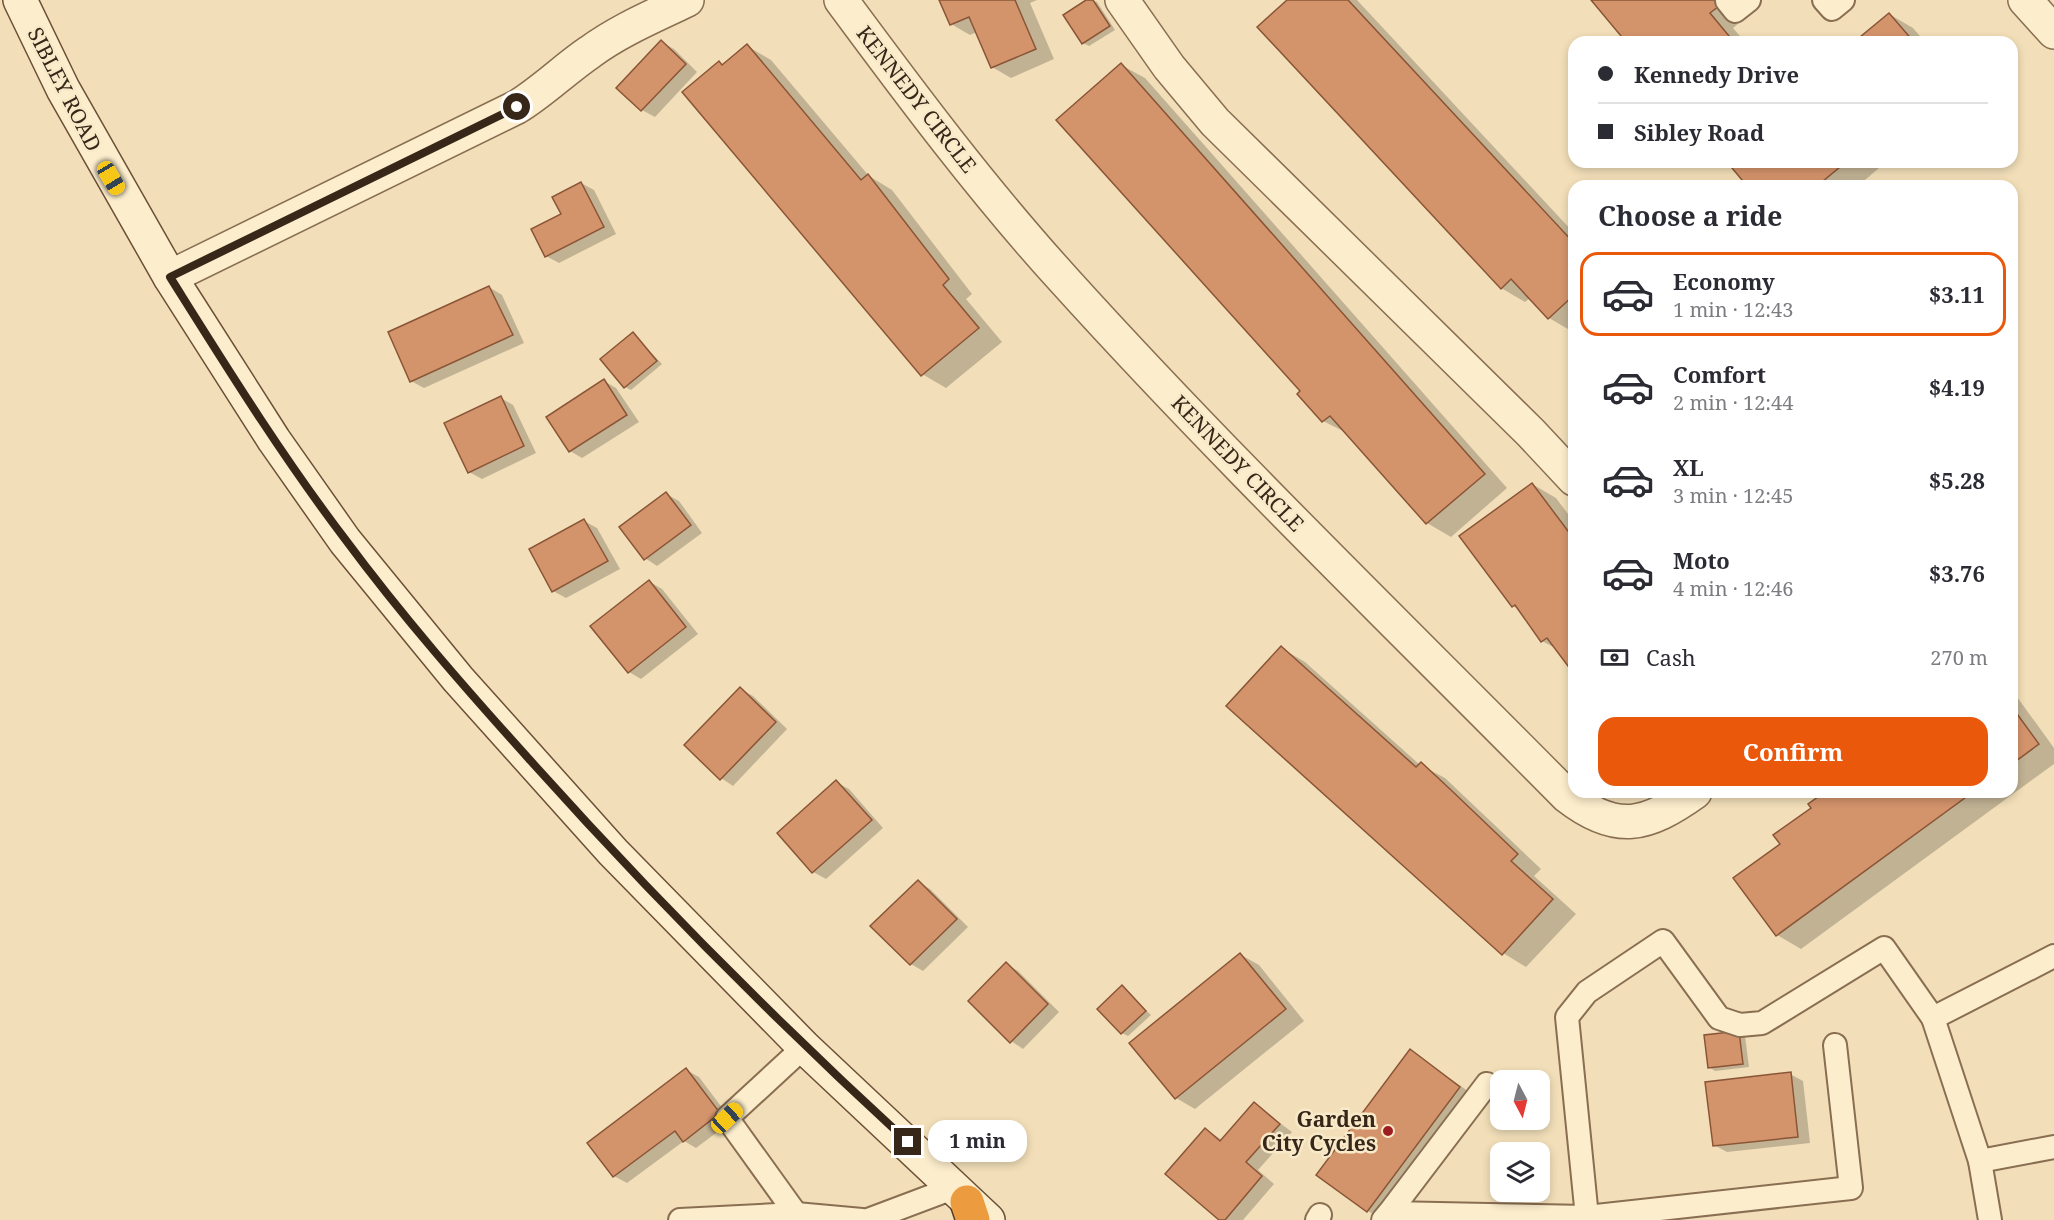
<!DOCTYPE html>
<html lang="en">
<head>
<meta charset="utf-8">
<style>
  body { margin:0; font-family:"Noto Serif",serif; background:#f2f2f3; color:#2b2b33; height:100vh; display:flex; flex-direction:column; font-size:22px; white-space:nowrap }
  * { box-sizing:border-box; margin:0 }
  p { font-size:20px; color:#7c7c81 }
  .icon { flex:none; width:33px; height:33px; fill:none; stroke:currentColor; stroke-width:2; stroke-linecap:round; stroke-linejoin:round }
  .map { position:relative; flex:1; overflow:hidden }
  .sheet { position:absolute; left:1568px; top:180px; width:450px; height:618px; display:flex; flex-direction:column; background:#fff; border-radius:18px; box-shadow:0 3px 9px #0003 }
  .sheet>* { flex:none }
  .guide { position:absolute; left:1568px; top:36px; width:450px; height:132px; border-radius:18px; box-shadow:0 3px 9px #0003; display:grid; align-content:center; height:132px; padding:0 30px; background:#fff }
  .needle { width:39px; rotate:173deg }
  .controls { position:absolute; left:1490px; top:1070px; display:grid; gap:12px }
  .controls a { display:grid; place-items:center; width:60px; height:60px; border-radius:12px; background:#fff; box-shadow:0 3px 9px #0003; font-size:30px }
  .end { position:absolute; width:27px; height:27px; margin:-14px; border:8px solid #362719; background:#fff; box-shadow:0 0 0 3px #fff }
  .from { border-radius:50% }
  .bubble { position:absolute; height:42px; border-radius:18px; background:#fff; box-shadow:0 3px 9px #0003; font-size:20px; font-weight:700; line-height:42px; text-align:center }
  .car { position:absolute; width:18px; height:36px; margin:-18px -9px; border-radius:8px; box-shadow:0 0 4px 2px #0007; background:linear-gradient(#f5c518 24%,#345 0 40%,#f5c518 0 76%,#345 0 86%,#f5c518 0) }
  .guide b { display:flex; align-items:center; gap:21px; height:57px; font-size:22px }
  .guide b+b { border-top:2px solid #e1e1e2 }
  .guide i { width:15px; height:15px; background:#2b2b33 }
  ul { padding:0; list-style:none }
  li { display:flex; align-items:center; gap:18px; height:84px; margin:0 12px 9px; padding:0 18px; border:3px solid transparent; border-radius:18px }
  li div { flex:1 }
  li b { display:block; font-size:22px }
  li em { font-style:normal; font-weight:700 }
  li.selected { border-color:#ea580c }
  li>.icon { width:54px; height:54px; stroke-width:1.5 }
  h2 { padding:0 30px; font-size:27px; line-height:72px }
  .pay { display:flex; align-items:center; gap:15px; height:66px; padding:0 30px; font-size:22px }
  .pay p { margin-inline-start:auto }
  .button { display:flex; gap:12px; margin-top:auto; padding:12px 30px }
  .button a { flex:1; height:69px; border-radius:18px; background:#ea580c; color:#fff; font-size:24px; font-weight:700; line-height:69px; text-align:center }
  .map>svg:first-child { display:block }
</style>
</head>
<body>
<div class="map">
<svg width="2054" height="1220" viewBox="0 0 2054 1220">
  <rect width="100%" height="100%" fill="#f2dfb9"/>
  <!-- shadow -->
  <g fill="#0003">
    <path d="M940 0H1037L1030 3 1054 59 1011 78 992 67 977 32 970 35 951 24Z"/>
    <path d="M1089 0 1097 2 1115 30 1089 46 1083 43Z"/>
    <path d="M1289 0H1357L1574 233 1573 332 1549 318 1530 298 1525 302 1501 288Z"/>
    <path d="M1593 0H1753L1759 7 1733 28 1745 42H1628Z"/>
    <path d="M1889 14 1913 28 1925 42H1856Z"/>
    <path d="M661 42 674 49 697 72 655 117 642 110Z"/>
    <path d="M747 46 771 60 869 176 892 190 972 294 966 299 1002 342 946 388 922 374 719 63 724 65Z"/>
    <path d="M1121 65 1145 78 1507 488 1451 537 1427 523 1349 434 1323 421 1300 394 1302 391Z"/>
    <path d="M1728 162H1886L1858 186H1749Z"/>
    <path d="M581 183 594 190 616 234 559 263 546 256 563 215Z"/>
    <path d="M489 287 502 295 524 343 424 388 411 381Z"/>
    <path d="M633 334 662 364 631 390 625 387Z"/>
    <path d="M604 381 616 388 639 422 582 458 570 451Z"/>
    <path d="M501 398 513 405 536 453 482 479 469 472Z"/>
    <path d="M1532 484 1556 498 1574 522V671L1557 649 1542 641 1521 611 1513 606Z"/>
    <path d="M666 494 679 501 702 533 657 566 645 558Z"/>
    <path d="M584 521 597 528 620 569 566 598 553 591Z"/>
    <path d="M650 582 662 589 698 634 641 679 629 672Z"/>
    <path d="M1281 648 1305 662 1420 765 1445 778 1541 869 1534 876 1576 914 1526 967 1503 953Z"/>
    <path d="M740 689 753 696 787 729 733 786 721 778Z"/>
    <path d="M2012 690 2054 748V764L1801 949 1777 935 1735 879 1782 844 1828 792H2012Z"/>
    <path d="M836 782 849 789 883 828 826 879 813 872Z"/>
    <path d="M918 882 930 889 968 927 923 971 911 964Z"/>
    <path d="M1241 955 1259 965 1304 1021 1195 1109 1176 1098Z"/>
    <path d="M1006 964 1018 971 1059 1012 1023 1049 1011 1041Z"/>
    <path d="M1122 987 1151 1015 1128 1036 1122 1033Z"/>
    <path d="M1706 1036H1745L1749 1067 1715 1071 1709 1067Z"/>
    <path d="M1410 1051 1478 1098 1383 1220 1368 1211Z"/>
    <path d="M686 1070 699 1077 732 1121 696 1148 684 1141 627 1183 614 1176Z"/>
    <path d="M1790 1074 1803 1081 1810 1143 1727 1152 1714 1145Z"/>
    <path d="M1254 1104 1292 1132 1258 1170 1274 1184 1243 1220H1221L1206 1129 1222 1140Z"/>
  </g>
  <!-- building -->
  <g fill="#d4946b" stroke="#8a5536" stroke-width="1.5">
    <path d="M939 0H1015L1036 49 991 68 969 17 950 25Z"/>
    <path d="M1086 0H1093L1110 26 1082 44 1063 15Z"/>
    <path d="M1287 0H1348L1574 243V295L1548 319 1511 279 1501 289 1257 27Z"/>
    <path d="M1591 0H1727L1710 13 1734 42H1626Z"/>
    <path d="M1889 13 1914 42H1854Z"/>
    <path d="M661 40 686 64 641 111 616 88Z"/>
    <path d="M747 44 861 180 868 174 949 279 943 285 979 328 921 376 682 92 719 61 722 65Z"/>
    <path d="M1121 63 1485 474 1426 524 1330 416 1322 422 1297 394 1300 391 1056 120Z"/>
    <path d="M1727 162H1846L1817 186H1747Z"/>
    <path d="M581 182 604 227 545 257 531 229 561 214 552 197Z"/>
    <path d="M489 286 513 335 410 382 388 332Z"/>
    <path d="M633 332 657 361 624 388 600 359Z"/>
    <path d="M604 379 627 415 569 452 546 417Z"/>
    <path d="M501 396 524 446 468 473 444 423Z"/>
    <path d="M1532 483 1574 539V674L1547 638 1541 642 1515 605 1512 607 1459 536Z"/>
    <path d="M666 492 691 525 644 560 619 527Z"/>
    <path d="M584 519 608 561 552 592 529 549Z"/>
    <path d="M649 580 686 627 628 673 590 626Z"/>
    <path d="M1281 646 1416 767 1421 762 1451 790 1518 854 1511 861 1553 899 1502 955 1226 706Z"/>
    <path d="M740 687 776 722 720 780 684 745Z"/>
    <path d="M2012 707 2039 744 2012 764Z"/>
    <path d="M836 780 872 820 812 873 777 833Z"/>
    <path d="M1825 792H1973L1776 936 1733 878 1780 844 1773 835 1811 808 1808 804Z"/>
    <path d="M918 880 957 919 910 965 870 926Z"/>
    <path d="M1240 953 1286 1009 1175 1099 1129 1043Z"/>
    <path d="M1006 962 1048 1004 1010 1043 968 1001Z"/>
    <path d="M1122 985 1146 1011 1121 1034 1097 1009Z"/>
    <path d="M1739 1031 1743 1064 1708 1068 1704 1035Z"/>
    <path d="M1410 1049 1460 1087 1367 1212 1316 1175Z"/>
    <path d="M686 1068 720 1113 683 1142 675 1131 613 1177 587 1143Z"/>
    <path d="M1791 1072 1798 1137 1713 1146 1705 1082Z"/>
    <path d="M1254 1102 1280 1124 1246 1162 1262 1176 1225 1220H1219L1165 1174 1205 1128 1220 1141Z"/>
  </g>
  <g fill="none" stroke-linecap="round" stroke-linejoin="round">
    <defs>
      <g id="lane">
        <path d="M1824 0 1832 9 1843 0"/>
        <path d="M1727 1 1735 11 1749 0"/>
        <path d="M1980 1161 2054 1147"/>
        <path d="M1389 1213 1487 1084"/>
        <path d="M796 1214 727 1118 804 1047"/>
        <path d="M1587 1217 1567 1017 1587 992 1663 941 1719 1018 1740 1025 1762 1023 1884 948 1933 1018"/>
        <path d="M680 1220 796 1214 862 1220"/>
        <path d="M868 1220 953 1188"/>
        <path d="M1317 1220 1320 1215"/>
        <path d="M1383 1220 1389 1213 1587 1217 1851 1188 1835 1045"/>
        <path d="M1990 1220 1980 1161 1933 1018 2054 956"/>
      </g>
      <g id="street">
        <path d="M841 0C912 96 983 191 1064 280 1225 458 1398 625 1567 796 1617 835 1647 826 1695 792"/>
        <path d="M1122 0 1169 67 1215 122 1531 433 1574 479"/>
        <path d="M2025 0 2054 32"/>
        <path d="M170 277 517 107C543 91 565 69 590 52 620 30 654 16 687 0"/>
      </g>
      <path id="secondary" d="M20 0 63 89 170 277 274 440 345 541 458 679 613 852 804 1047 988 1220"/>
      <path id="highway" d="M967 1202 973 1220"/>
    </defs>
    <!-- lane casing -->
    <use href="#lane" stroke="#896e52" stroke-width="26"/>
    <!-- street casing -->
    <use href="#street" stroke="#896e52" stroke-width="36"/>
    <!-- secondary casing -->
    <use href="#secondary" stroke="#6b4f36" stroke-width="36"/>
    <!-- highway casing -->
    <use href="#highway" stroke="#563c28" stroke-width="36"/>
    <!-- lane -->
    <use href="#lane" stroke="#fcedcc" stroke-width="22"/>
    <!-- street -->
    <use href="#street" stroke="#fcedcc" stroke-width="33"/>
    <!-- secondary -->
    <use href="#secondary" stroke="#fcedcc" stroke-width="33"/>
    <!-- highway -->
    <use href="#highway" stroke="#ec9c3f" stroke-width="33"/>
  </g>
  <g fill="none" stroke-linecap="round" stroke-linejoin="round">
    <!-- route -->
    <path stroke="#362719" stroke-width="8" d="M517 107 170 277C226 366 281 455 345 539 402 616 465 688 529 759 649 893 775 1020 908 1142"/>
  </g>
  <!-- markers -->
  <circle fill="#9e1d21" stroke="#f8eac9" stroke-width="2" cx="1388" cy="1131" r="6"/>
  <g text-anchor="middle" dominant-baseline="central" stroke-width="5" stroke-linejoin="round" paint-order="stroke">
    <!-- street labels -->
    <g font-size="21" fill="#362719" stroke="#f8eac9">
      <text transform="translate(65 89) rotate(63)">SIBLEY ROAD</text>
      <text transform="translate(917 99) rotate(52)">KENNEDY CIRCLE</text>
      <text transform="translate(1238 463) rotate(46)">KENNEDY CIRCLE</text>
    </g>
    <!-- poi labels -->
    <g font-size="21" font-weight="bold" fill="#362719" stroke="#f8eac9" text-anchor="end">
      <text x="1376" y="1119">Garden<tspan x="1376" dy="24">City Cycles</tspan></text>
    </g>
  </g>
</svg>
<div class="controls">
<a><svg class="needle" viewBox="-14 -14 28 28"><path d="M0-13l5 13h-10z" fill="#e53935"/><path d="M0 13l5-13h-10z" fill="#7c7c81"/></svg></a>
<a><svg class="icon" aria-label="layers" viewBox="0 0 24 24"><path d="M12 4l9 5-9 5-9-5zM3 14l9 5 9-5"/></svg></a>
</div>
<i class="end from" style="left:517px;top:107px"></i>
<i class="end" style="left:908px;top:1142px"></i>
<div class="bubble" style="left:928px;top:1120px;width:99px">1 min</div>
<i class="car" style="left:111px;top:178px;rotate:149deg"></i>
<i class="car" style="left:727px;top:1118px;rotate:47deg"></i>
<div class="guide">
<b><i class="from"></i>Kennedy Drive</b>
<b><i></i>Sibley Road</b>
</div>
<section class="sheet">
<h2>Choose a ride</h2>
<ul>
<li class="selected"><svg class="icon" aria-label="car" viewBox="0 0 24 24"><path d="M5 17H2v-5l4-1 3-4h7l3 4 3 1v5h-3M9 17h6M6 11h13"/><circle cx="7" cy="17" r="2"/><circle cx="17" cy="17" r="2"/></svg><div><b>Economy</b><p>1 min · 12:43</p></div><em>$3.11</em></li>
<li><svg class="icon" aria-label="car" viewBox="0 0 24 24"><path d="M5 17H2v-5l4-1 3-4h7l3 4 3 1v5h-3M9 17h6M6 11h13"/><circle cx="7" cy="17" r="2"/><circle cx="17" cy="17" r="2"/></svg><div><b>Comfort</b><p>2 min · 12:44</p></div><em>$4.19</em></li>
<li><svg class="icon" aria-label="car" viewBox="0 0 24 24"><path d="M5 17H2v-5l4-1 3-4h7l3 4 3 1v5h-3M9 17h6M6 11h13"/><circle cx="7" cy="17" r="2"/><circle cx="17" cy="17" r="2"/></svg><div><b>XL</b><p>3 min · 12:45</p></div><em>$5.28</em></li>
<li><svg class="icon" aria-label="car" viewBox="0 0 24 24"><path d="M5 17H2v-5l4-1 3-4h7l3 4 3 1v5h-3M9 17h6M6 11h13"/><circle cx="7" cy="17" r="2"/><circle cx="17" cy="17" r="2"/></svg><div><b>Moto</b><p>4 min · 12:46</p></div><em>$3.76</em></li>
</ul>
<div class="pay"><svg class="icon" aria-label="cash" viewBox="0 0 24 24"><path d="M3 7h18v10H3z"/><circle cx="12" cy="12" r="2"/></svg>Cash<p>270 m</p></div>
<div class="button"><a>Confirm</a></div>
</section>
</div>
</body>
</html>
